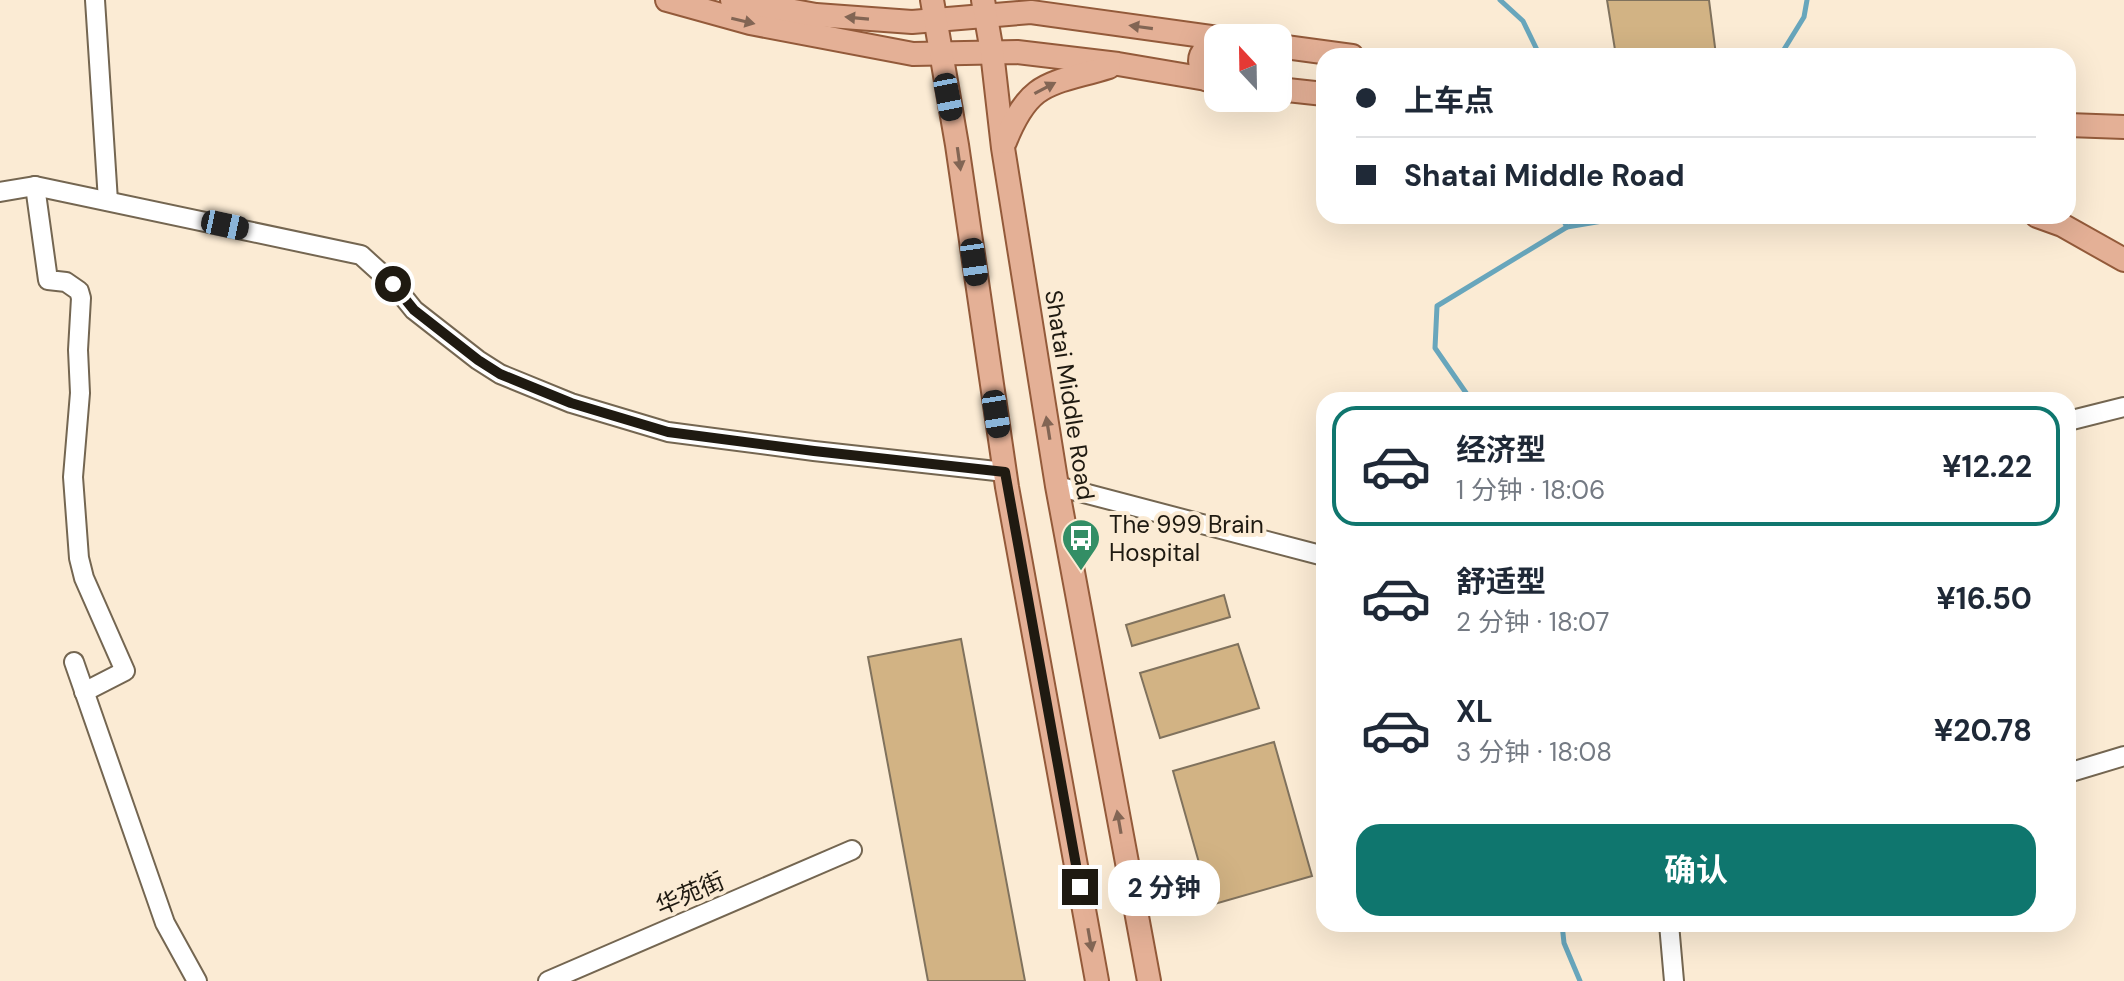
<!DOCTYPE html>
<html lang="zh">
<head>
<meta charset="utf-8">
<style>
  body { margin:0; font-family:"DM Sans","Noto Sans SC",sans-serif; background:#f2f2f3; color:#1f2937; height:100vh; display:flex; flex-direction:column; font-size:30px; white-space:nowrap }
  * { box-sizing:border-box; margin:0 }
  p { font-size:26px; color:#747a83 }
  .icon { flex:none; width:44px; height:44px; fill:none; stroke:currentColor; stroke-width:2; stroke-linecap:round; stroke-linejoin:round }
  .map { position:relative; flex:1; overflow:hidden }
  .drawer { position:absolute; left:1316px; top:392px; width:760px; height:540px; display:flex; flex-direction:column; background:#fff; border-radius:24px; box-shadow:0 8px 32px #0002 }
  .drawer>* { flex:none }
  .top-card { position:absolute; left:1316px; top:48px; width:760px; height:176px; border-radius:24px; box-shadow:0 8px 32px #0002; display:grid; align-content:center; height:176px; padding:0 40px; background:#fff }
  .needle { width:52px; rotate:338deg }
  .controls { position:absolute; left:1204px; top:24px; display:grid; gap:16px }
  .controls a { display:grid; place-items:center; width:88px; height:88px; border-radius:16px; background:#fff; box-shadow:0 8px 32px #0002; font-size:40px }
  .end { position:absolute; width:36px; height:36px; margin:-18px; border:10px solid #1f1a11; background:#fff; box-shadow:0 0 0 4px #fff }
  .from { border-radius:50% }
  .bubble { position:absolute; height:56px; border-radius:24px; background:#fff; box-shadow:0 8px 32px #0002; font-size:26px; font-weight:700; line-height:56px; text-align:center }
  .car { position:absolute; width:24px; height:48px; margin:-24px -12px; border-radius:10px; box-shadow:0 0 6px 2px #0007; background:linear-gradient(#222 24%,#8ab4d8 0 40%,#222 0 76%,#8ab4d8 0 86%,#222 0) }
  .top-card b { display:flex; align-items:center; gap:28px; height:76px; font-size:30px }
  .top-card b+b { border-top:2px solid #e0e1e3 }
  .top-card i { width:20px; height:20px; background:#1f2937 }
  ul { padding:14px 0 0; list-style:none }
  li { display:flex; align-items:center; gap:24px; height:120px; margin:0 16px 12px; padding:0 24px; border:4px solid transparent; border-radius:24px }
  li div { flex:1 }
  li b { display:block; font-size:30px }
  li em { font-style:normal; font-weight:700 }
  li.active { border-color:#0f766e }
  li>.icon { width:72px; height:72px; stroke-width:1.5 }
  .action { display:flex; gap:16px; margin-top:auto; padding:16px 40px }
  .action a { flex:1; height:92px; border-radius:24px; background:#0f766e; color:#fff; font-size:32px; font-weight:700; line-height:92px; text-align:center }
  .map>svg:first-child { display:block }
</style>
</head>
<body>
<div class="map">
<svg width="2124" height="981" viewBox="0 0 2124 981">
  <rect width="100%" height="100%" fill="#fbebd4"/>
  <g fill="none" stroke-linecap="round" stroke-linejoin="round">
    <!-- stream -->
    <g stroke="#68a6bc" stroke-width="5">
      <path d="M1500 0 1523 21 1540 56"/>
      <path d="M1780 56 1804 17 1807 0"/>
      <path d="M1561 216 1567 227"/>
      <path d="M1471 400 1435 348 1437 306 1567 227 1632 216"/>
      <path d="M1562 924 1564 943 1580 981"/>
    </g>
  </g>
  <!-- building -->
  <g fill="#d2b384" stroke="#80725d" stroke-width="2">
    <path d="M1607 0H1709L1716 55 1616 56Z"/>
    <path d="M1224 595 1230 617 1132 646 1126 625Z"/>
    <path d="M961 639 1025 981H928L868 657Z"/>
    <path d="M1238 644 1259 708 1160 738 1140 673Z"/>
    <path d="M1274 742 1312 876 1211 905 1173 771Z"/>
  </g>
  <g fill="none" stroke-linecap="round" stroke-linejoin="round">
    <defs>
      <g id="minor">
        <path d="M95 0 108 201"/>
        <path d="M35 186 48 280 66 282 79 291 81 298 78 350 80 393 73 477 79 558 84 578 125 671 84 692"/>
        <path d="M0 192 35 186 361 255 393 284 414 310 478 360 500 374 571 403 668 432 814 451 1005 472"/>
        <path d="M2068 421 2124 407"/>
        <path d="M1057 486 1324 556"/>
        <path d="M74 662 165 923 197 981"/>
        <path d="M2068 773 2124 756"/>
        <path d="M1669 924 1674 981"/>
        <path d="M548 981 852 850"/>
      </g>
      <g id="major">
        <path d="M667 0 750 23 913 54 1017 52 1118 64 1218 81"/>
        <path d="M732 0 816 15 912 22 1031 12 1218 38"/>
        <path d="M932 0 957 145 1007 487 1097 981"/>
        <path d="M983 0 992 52 1003 148 1057 486 1149 981"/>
        <path d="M1278 46 1352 56"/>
        <path d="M1208 80C1203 70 1196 62 1203 52L1218 50"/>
        <path d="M1278 89 1324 94"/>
        <path d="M2068 125 2124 127"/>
        <path d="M1005 142C1030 79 1050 85 1109 67"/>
        <path d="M2037 216 2062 225 2124 260"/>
      </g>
    </defs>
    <!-- minor casing -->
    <use href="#minor" stroke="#746651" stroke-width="22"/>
    <!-- major casing -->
    <use href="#major" stroke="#935a3a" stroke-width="26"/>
    <!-- minor -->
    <use href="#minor" stroke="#fff" stroke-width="18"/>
    <!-- major -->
    <use href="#major" stroke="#e4b096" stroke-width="22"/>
  </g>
  <!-- one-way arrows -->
  <defs><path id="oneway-solid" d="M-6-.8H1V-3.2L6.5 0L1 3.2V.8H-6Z" transform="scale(2)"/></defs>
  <g fill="#826554">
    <use href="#oneway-solid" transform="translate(857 18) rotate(-175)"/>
    <use href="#oneway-solid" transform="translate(743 21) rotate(13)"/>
    <use href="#oneway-solid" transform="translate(1141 27) rotate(-172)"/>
    <use href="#oneway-solid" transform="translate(1045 88) rotate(-28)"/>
    <use href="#oneway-solid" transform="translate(959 159) rotate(82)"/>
    <use href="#oneway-solid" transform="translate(1048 428) rotate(-99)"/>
    <use href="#oneway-solid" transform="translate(1119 822) rotate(-100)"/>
    <use href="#oneway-solid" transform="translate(1090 940) rotate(80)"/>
  </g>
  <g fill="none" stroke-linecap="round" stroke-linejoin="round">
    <!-- route -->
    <path stroke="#1f1a11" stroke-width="10" d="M393 284 414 310 478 360 500 374 571 403 668 432 814 451 1005 472 1080 887"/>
  </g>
  <!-- icons -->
  <defs>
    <symbol id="bus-pin" viewBox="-11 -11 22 30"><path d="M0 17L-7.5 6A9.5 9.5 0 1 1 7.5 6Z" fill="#338e65" stroke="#fbebd4"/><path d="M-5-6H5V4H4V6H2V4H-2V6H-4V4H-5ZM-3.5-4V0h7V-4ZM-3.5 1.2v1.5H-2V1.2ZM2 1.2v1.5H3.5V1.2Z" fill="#fff"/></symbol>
  </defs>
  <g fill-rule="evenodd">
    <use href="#bus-pin" x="1059" y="516" width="44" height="60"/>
  </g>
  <g text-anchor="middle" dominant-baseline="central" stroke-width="8" stroke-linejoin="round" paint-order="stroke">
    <!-- street labels -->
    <g font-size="24" fill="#1f1a11" stroke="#fbebd4">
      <text transform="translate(1070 395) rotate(81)">Shatai Middle Road</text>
      <text transform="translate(690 893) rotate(-23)">华苑街</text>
    </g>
    <!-- poi labels -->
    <g font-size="24" fill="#1f1a11" stroke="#fbebd4" text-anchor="start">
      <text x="1109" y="524">The 999 Brain<tspan x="1109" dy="28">Hospital</tspan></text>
    </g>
  </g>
</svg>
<div class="controls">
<a><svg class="needle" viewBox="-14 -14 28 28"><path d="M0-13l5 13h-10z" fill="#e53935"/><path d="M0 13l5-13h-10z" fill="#747a83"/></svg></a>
</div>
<i class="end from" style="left:393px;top:284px"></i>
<i class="end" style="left:1080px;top:887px"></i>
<div class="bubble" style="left:1108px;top:860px;width:112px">2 分钟</div>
<i class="car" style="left:948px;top:97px;rotate:169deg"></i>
<i class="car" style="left:225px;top:225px;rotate:102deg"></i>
<i class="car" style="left:974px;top:262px;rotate:172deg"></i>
<i class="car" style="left:996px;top:414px;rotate:171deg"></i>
<div class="top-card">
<b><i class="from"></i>上车点</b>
<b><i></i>Shatai Middle Road</b>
</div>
<section class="drawer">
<ul>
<li class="active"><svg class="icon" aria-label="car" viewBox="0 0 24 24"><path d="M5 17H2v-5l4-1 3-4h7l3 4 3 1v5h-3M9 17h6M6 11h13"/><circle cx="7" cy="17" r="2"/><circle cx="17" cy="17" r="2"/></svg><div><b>经济型</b><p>1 分钟 · 18:06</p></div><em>¥12.22</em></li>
<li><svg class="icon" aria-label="car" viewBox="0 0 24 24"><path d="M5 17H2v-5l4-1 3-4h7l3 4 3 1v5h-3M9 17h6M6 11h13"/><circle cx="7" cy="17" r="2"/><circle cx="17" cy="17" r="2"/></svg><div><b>舒适型</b><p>2 分钟 · 18:07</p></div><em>¥16.50</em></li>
<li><svg class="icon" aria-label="car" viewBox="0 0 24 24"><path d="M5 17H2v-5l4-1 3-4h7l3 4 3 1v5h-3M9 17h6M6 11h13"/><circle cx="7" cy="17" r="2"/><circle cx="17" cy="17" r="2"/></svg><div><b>XL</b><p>3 分钟 · 18:08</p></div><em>¥20.78</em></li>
</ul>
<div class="action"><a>确认</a></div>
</section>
</div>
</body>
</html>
